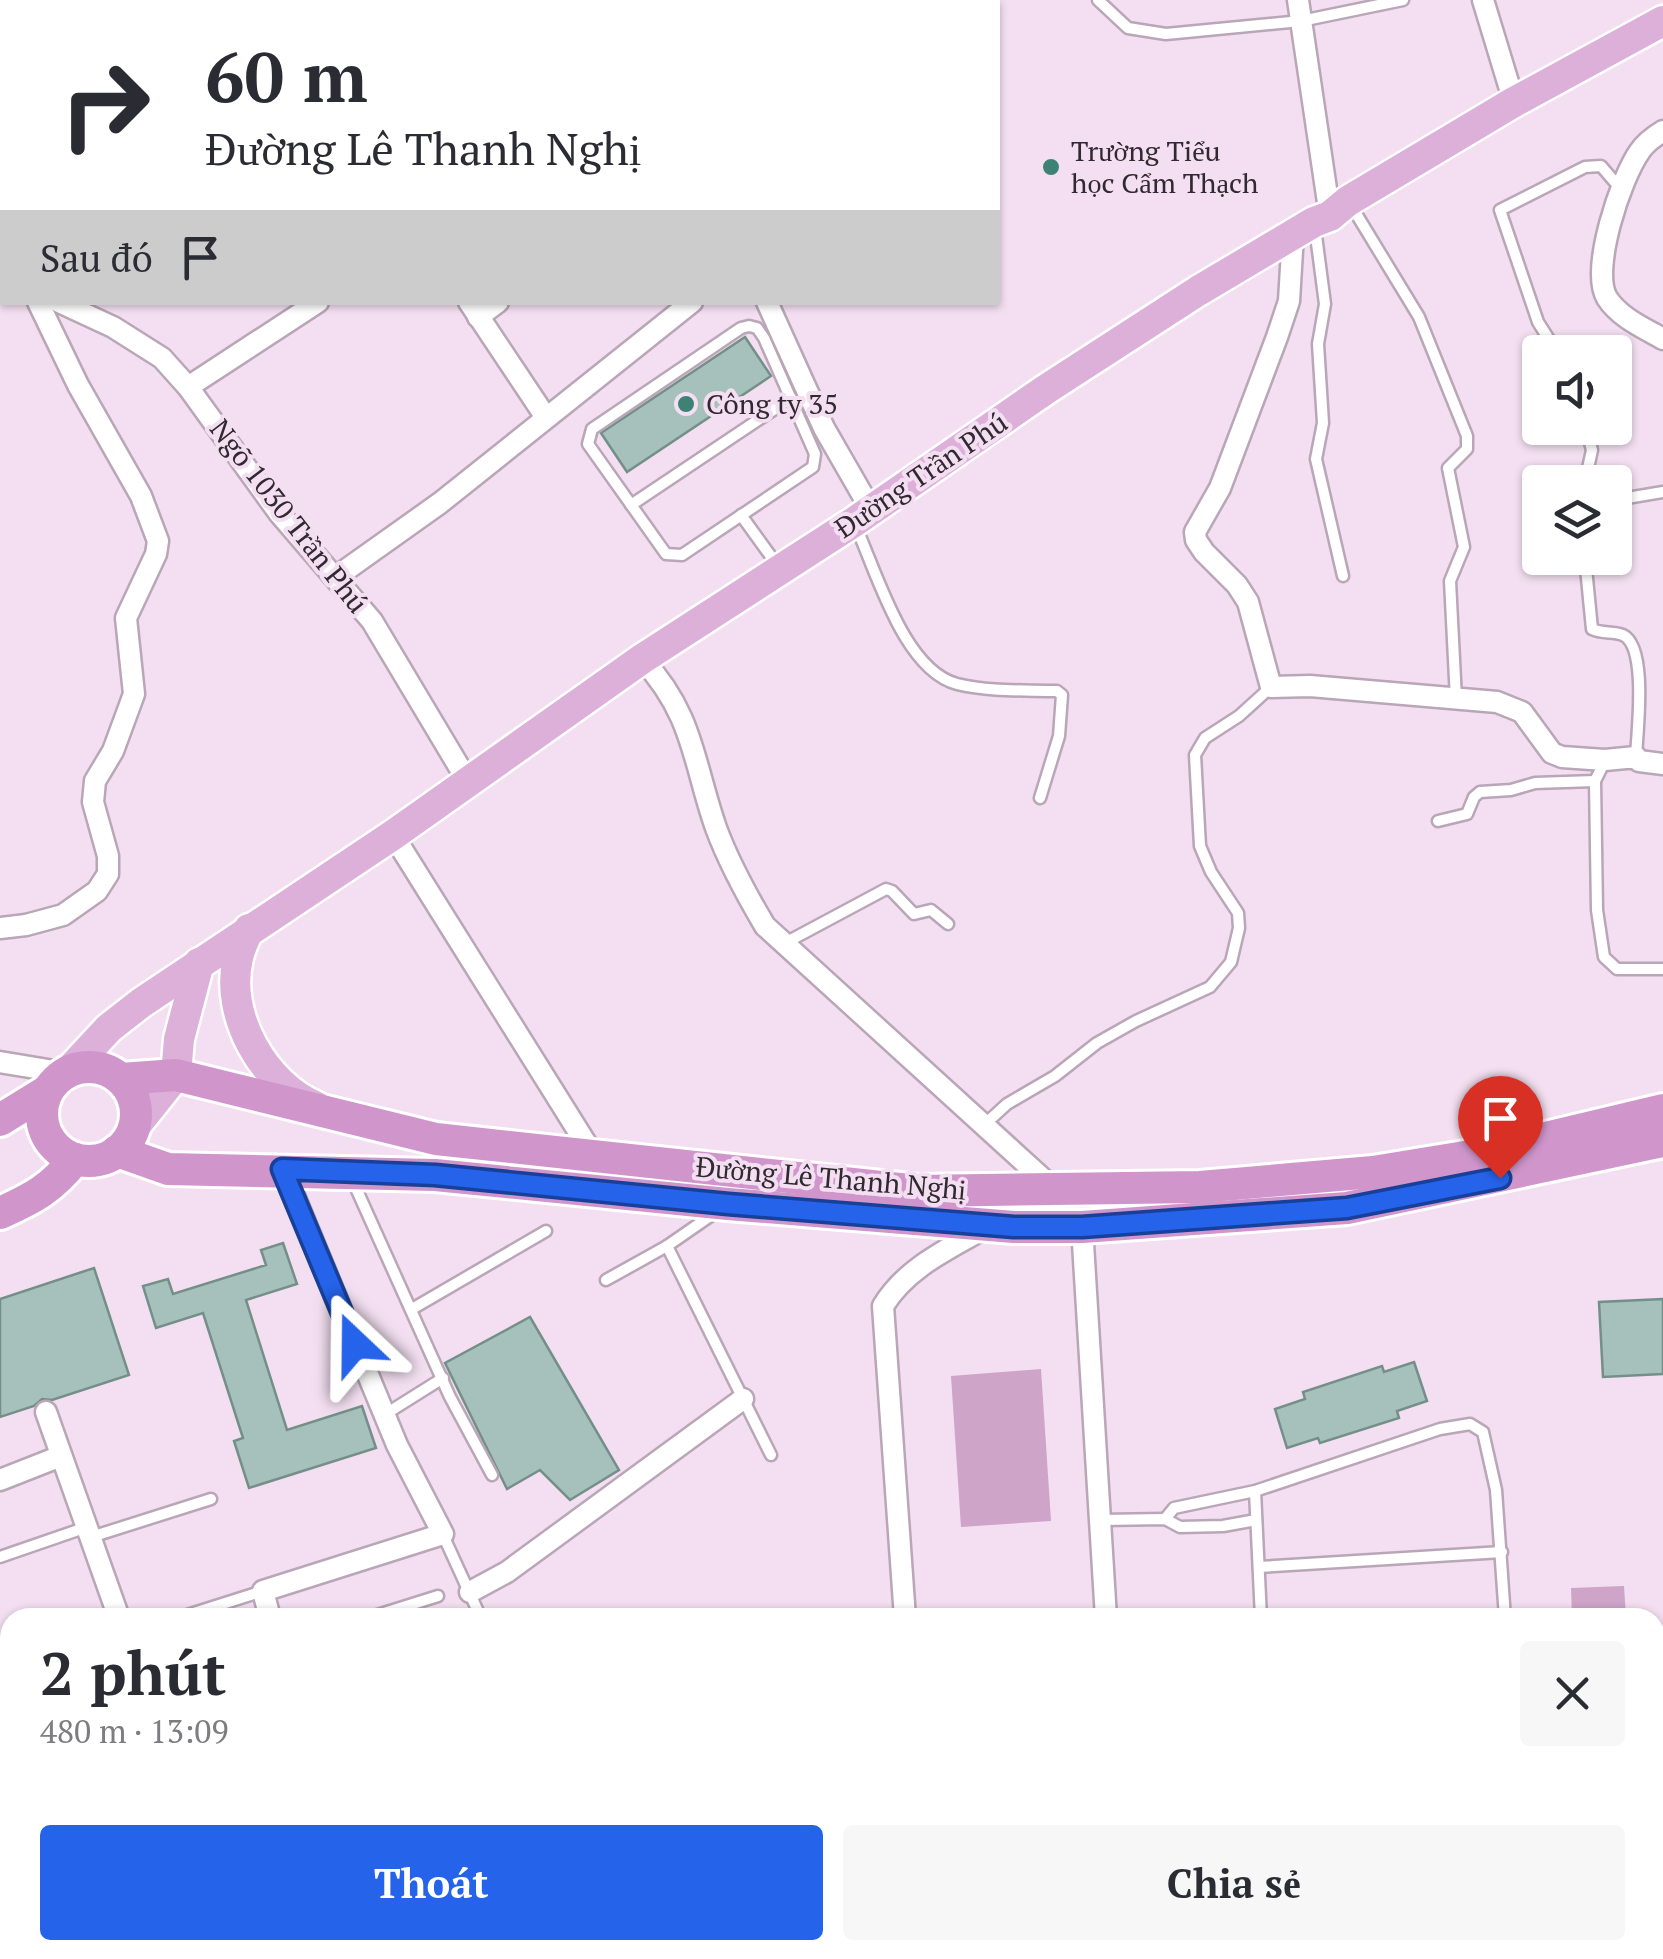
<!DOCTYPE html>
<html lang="vi">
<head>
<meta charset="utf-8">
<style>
	body { margin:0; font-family:"PT Serif",serif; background:#f7f7f7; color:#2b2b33; height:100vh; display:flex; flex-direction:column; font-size:38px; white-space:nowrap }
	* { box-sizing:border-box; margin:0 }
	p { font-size:32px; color:#7c7c81 }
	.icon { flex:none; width:55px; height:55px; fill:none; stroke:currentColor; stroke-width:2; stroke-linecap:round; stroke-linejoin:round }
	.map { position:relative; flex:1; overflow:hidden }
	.drawer { position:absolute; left:0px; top:1608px; width:1665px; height:352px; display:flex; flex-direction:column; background:#fff; border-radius:30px 30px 0 0; box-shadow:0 2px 8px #0004 }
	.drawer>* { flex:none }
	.banner { position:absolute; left:0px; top:0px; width:1000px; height:305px; box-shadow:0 2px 8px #0004; background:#fff; color:#2b2b33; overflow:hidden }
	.tools { position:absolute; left:1522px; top:335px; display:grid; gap:20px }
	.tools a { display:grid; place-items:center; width:110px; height:110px; border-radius:10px; background:#fff; box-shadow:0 2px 8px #0004; font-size:50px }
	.pin { position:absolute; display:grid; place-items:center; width:85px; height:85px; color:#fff; margin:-102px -42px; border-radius:50% 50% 50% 0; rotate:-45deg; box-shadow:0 0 10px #0007 }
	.pin .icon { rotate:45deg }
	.me { position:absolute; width:110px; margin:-55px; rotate:337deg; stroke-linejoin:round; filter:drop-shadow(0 0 8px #0008) }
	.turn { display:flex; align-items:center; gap:35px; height:210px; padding:0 40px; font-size:45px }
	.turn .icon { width:130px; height:130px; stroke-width:2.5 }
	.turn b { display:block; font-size:70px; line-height:85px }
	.then { display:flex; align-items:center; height:95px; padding:0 40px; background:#0003; gap:20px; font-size:38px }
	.round { display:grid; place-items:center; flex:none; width:105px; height:105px; border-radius:10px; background:#f7f7f7 }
	.summary { display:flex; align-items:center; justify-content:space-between; height:170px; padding:0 40px }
	h1 { font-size:60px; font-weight:700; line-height:75px }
	.action { display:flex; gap:20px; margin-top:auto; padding:20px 40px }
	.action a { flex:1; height:115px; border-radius:10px; background:#2563eb; color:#fff; font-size:40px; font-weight:700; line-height:115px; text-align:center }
	.action a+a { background:#f7f7f7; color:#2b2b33 }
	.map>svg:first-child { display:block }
</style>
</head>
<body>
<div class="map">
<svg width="1663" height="1959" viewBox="0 0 1663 1959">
	<rect width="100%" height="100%" fill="#f3dff1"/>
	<g fill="#cea4c9">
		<polygon points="1041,1369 1051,1521 961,1527 951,1376"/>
		<polygon points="1624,1586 1626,1617 1572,1617 1571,1588"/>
	</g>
	<g fill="#a6c1bb" stroke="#748f88" stroke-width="2.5">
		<polygon points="745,337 771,376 627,472 601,433"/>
		<polygon points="283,1243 297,1284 246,1300 287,1430 362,1406 376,1448 249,1488 234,1441 243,1438 203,1313 156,1328 143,1286 168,1279 173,1294 266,1265 261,1250"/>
		<polygon points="94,1268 129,1375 52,1400 42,1399 34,1406 0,1417 0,1299"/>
		<polygon points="1663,1299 1663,1374 1603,1377 1599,1302"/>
		<polygon points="530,1317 619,1470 570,1500 540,1470 507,1489 445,1363"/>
		<polygon points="1414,1362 1427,1401 1397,1411 1399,1418 1320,1443 1318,1438 1287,1448 1275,1409 1305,1399 1303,1392 1382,1366 1384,1372"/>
	</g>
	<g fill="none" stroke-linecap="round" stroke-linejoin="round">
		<defs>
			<g id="service">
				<polyline points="1098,0 1128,28 1166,34 1301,21 1403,0"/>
				<polyline points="1349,202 1419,317 1467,436 1467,449 1448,468 1464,547 1450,581 1456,699"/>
				<polyline points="1315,228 1325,304 1318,344 1323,423 1316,459 1343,576"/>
				<polygon points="749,326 757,328 764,338 815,454 813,467 682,555 666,554 588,444 592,429 741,328"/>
				<polyline points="1566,352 1550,341 1538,322 1500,210 1585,167 1601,166 1620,188"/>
				<polyline points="1585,482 1592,450 1586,428"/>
				<polyline points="1615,500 1663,492"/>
				<polyline points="631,505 791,398"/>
				<polyline points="741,515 780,569"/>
				<path d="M856,527C877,573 904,670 957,684C990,692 1023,690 1057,691L1062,695L1059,736L1040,798"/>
				<path d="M1585,558L1592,629C1602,634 1613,631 1623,635C1648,647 1637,732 1636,757"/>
				<polyline points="1605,761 1595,781 1597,910 1604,957 1617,969 1663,969"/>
				<polyline points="1438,821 1467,814 1474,797 1480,792 1511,790 1535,783 1595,781"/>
				<polyline points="785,943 886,889 892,891 914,914 931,910 948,924"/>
				<polyline points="984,1125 1007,1104 1055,1076 1097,1043 1136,1021 1210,987 1231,962 1239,928 1238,913 1211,872 1200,846 1195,755 1205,738 1239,716 1271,687"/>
				<polyline points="351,1177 450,1397 492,1475"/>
				<polyline points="667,1246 771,1455"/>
				<polyline points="606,1280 667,1246 719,1210"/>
				<polyline points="412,1309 546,1231"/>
				<polyline points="384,1415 443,1378"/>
				<polyline points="1255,1491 1261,1618"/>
				<polyline points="1165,1519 1174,1508 1255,1491 1440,1429 1470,1424 1483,1432 1496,1490 1505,1618"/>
				<polyline points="1101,1520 1165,1519 1180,1527 1223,1526 1256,1520"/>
				<polyline points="443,1535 481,1618"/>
				<polyline points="91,1537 211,1499"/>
				<polyline points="0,1557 87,1527"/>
				<polyline points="1259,1567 1502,1552"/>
				<polyline points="178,1618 263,1591"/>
				<polyline points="368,1618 438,1596"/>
			</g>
			<g id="minor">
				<polyline points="313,0 315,2"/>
				<polyline points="566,0 567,2"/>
				<polyline points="1298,0 1330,216"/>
				<polyline points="1483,0 1514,102"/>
				<polyline points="859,2 861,0"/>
				<path d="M1663,131C1655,136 1645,143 1640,151C1621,177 1590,270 1607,298C1620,318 1644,328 1663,339"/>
				<polyline points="0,215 2,222"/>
				<polyline points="1293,234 1289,301 1277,337 1220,488 1195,532 1196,540 1204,552 1237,585 1248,602 1271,687 1310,686 1497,702 1522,712 1552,753 1562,757 1605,760 1636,757 1639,761 1663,764"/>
				<polyline points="0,283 2,283"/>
				<polyline points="59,302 113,327 162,358 188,387 279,513 372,621 467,780"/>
				<polyline points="469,302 545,416"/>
				<polyline points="767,302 824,428 870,508"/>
				<polyline points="478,317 498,302"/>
				<polyline points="188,387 318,302"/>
				<polyline points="336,577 440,503 692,302"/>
				<path d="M642,659C694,715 693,762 716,828C729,863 746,894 765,926L1054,1189"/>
				<polyline points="393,835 592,1153"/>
				<polyline points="0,928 26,925 63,915 97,891 108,874 108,856 93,802 95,781 113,751 134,694 126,618 156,554 158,541 141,496 78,385 38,302"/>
				<polyline points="0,1062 66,1073"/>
				<polyline points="1082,1227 1106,1618"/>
				<polyline points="46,1412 119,1618"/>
				<polyline points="0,1480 61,1456"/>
				<polyline points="470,1592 507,1572 743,1399"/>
				<polyline points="270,1618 263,1591 443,1534 397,1445 283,1169"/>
				<path d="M905,1618L883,1306C906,1268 948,1249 985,1228"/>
				<polyline points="0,1707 10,1740"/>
				<polyline points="1655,1831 1663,1830"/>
			</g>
			<g id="primary">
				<path d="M249,929C245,938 240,948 238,958C224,1015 264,1085 317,1107"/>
				<polyline points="69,1071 109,1028 141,1003 393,835 642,659 854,522 1045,390 1198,291 1314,222 1330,216 1348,201 1514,102 1663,21"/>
				<polyline points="133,1129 176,1075 179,1039 199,963"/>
			</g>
			<g id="trunk">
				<circle cx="89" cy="1114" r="47"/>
				<polyline points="121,1079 176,1075 436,1139 918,1191 1200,1187 1373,1172 1471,1156 1663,1110"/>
				<polyline points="0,1120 47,1091"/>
				<polyline points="117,1151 168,1169 435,1175 728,1204 1014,1227 1082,1227 1347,1208 1663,1141"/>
				<path d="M0,1213C34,1198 52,1188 75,1159"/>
			</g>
		</defs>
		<use href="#service" stroke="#b9a6b7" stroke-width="15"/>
		<use href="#minor" stroke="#b9a6b7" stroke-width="25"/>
		<use href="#primary" stroke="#fff" stroke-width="35"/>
		<use href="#trunk" stroke="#fff" stroke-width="38"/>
		<use href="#service" stroke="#fff" stroke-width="10"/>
		<use href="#minor" stroke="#fff" stroke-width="20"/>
		<use href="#primary" stroke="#dcb0d9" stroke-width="30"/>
		<use href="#trunk" stroke="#d096cc" stroke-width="32"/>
	</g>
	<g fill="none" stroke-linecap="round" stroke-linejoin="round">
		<defs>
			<polyline id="route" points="355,1344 282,1169 435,1175 728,1204 1014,1227 1082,1227 1347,1208 1500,1178"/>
		</defs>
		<use href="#route" stroke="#184099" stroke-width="25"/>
		<use href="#route" stroke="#2563eb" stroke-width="18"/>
	</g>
	<g fill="#3e8275" stroke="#f3dff1" stroke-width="4">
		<circle cx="1051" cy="167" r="10"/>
		<circle cx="686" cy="404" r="10"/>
	</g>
	<g text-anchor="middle" stroke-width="8" stroke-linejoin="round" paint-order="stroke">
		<g font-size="28" fill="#312930" stroke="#f3dff1" text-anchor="start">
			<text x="1071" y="161">Trường Tiểu<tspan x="1071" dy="32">học Cẩm Thạch</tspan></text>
			<text x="706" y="414">Công ty 35</text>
		</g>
		<g font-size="28" fill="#312930" stroke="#f3dff1">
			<text transform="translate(921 475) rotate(-34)" y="10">Đường Trần Phú</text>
			<text transform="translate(289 516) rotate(52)" y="10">Ngõ 1030 Trần Phú</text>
			<text transform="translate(831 1178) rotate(5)" y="10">Đường Lê Thanh Nghị</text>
		</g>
	</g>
</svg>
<div class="tools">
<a><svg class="icon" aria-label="sound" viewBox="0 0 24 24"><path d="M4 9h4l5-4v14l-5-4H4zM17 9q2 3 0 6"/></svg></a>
<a><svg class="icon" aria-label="layers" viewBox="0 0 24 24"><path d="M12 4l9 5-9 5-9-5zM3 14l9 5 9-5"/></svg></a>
</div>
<div class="pin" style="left:1500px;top:1178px;background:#d93025"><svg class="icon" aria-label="arrive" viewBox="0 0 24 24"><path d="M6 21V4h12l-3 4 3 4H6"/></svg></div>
<svg class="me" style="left:355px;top:1344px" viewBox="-20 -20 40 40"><path d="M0-17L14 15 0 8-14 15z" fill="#2563eb" stroke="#fff" stroke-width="4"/></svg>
<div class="banner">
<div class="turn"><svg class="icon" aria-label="right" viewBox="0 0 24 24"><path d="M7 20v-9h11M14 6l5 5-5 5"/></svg><div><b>60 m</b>Đường Lê Thanh Nghị</div></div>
<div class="then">Sau đó<svg class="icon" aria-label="arrive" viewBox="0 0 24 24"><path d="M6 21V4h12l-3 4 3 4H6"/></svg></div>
</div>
<section class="drawer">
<div class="summary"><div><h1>2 phút</h1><p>480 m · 13:09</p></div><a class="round"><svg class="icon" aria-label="close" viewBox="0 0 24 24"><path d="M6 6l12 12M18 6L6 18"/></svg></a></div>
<div class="action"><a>Thoát</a><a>Chia sẻ</a></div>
</section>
</div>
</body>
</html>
